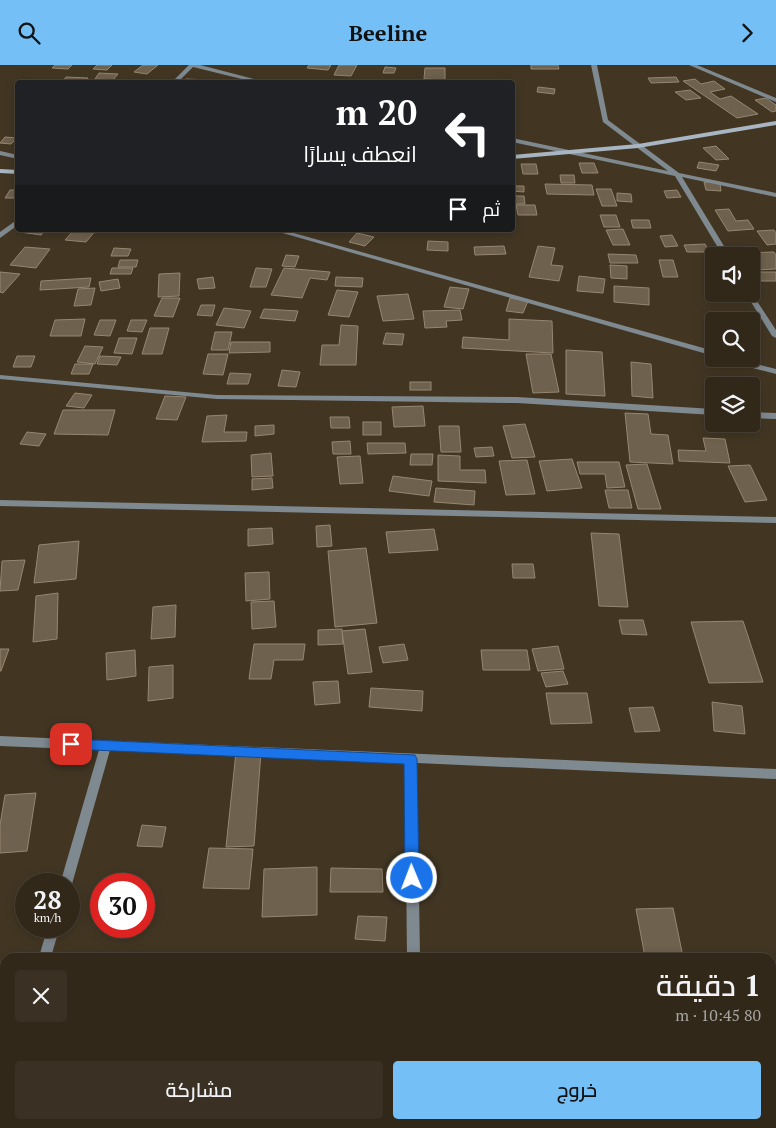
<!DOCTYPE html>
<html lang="ar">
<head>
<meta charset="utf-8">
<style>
	body { margin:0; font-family:"PT Serif",Cairo,serif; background:#3a3023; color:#f1f3f6; direction:rtl; height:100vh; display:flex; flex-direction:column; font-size:19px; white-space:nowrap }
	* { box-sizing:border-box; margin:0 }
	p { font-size:16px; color:#a8a6a2 }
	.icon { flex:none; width:28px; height:28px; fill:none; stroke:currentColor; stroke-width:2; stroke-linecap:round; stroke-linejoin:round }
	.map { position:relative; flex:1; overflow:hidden; direction:ltr }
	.sheet { position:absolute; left:0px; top:888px; width:776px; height:176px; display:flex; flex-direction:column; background:#32281a; border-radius:15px 15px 0 0; box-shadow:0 2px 12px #0003,0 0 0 1px #4d4439; direction:rtl }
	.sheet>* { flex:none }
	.banner { position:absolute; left:15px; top:15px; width:500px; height:152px; border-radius:5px; box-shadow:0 2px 12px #0003,0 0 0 1px #4d4439; direction:rtl; background:#202124; color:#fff; overflow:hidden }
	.tools { position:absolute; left:705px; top:182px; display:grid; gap:10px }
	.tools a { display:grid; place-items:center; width:55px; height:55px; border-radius:5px; background:#32281a; box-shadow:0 2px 12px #0003,0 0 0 1px #4d4439; font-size:25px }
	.speed { position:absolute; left:15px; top:808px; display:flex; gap:10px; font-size:25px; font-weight:700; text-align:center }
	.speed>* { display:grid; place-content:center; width:65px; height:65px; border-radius:50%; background:#32281a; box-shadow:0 2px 12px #0003,0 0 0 1px #4d4439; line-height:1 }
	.speed small { font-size:12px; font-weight:400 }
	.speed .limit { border:8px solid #d22; background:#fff; color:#111 }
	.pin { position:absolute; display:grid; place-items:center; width:42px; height:42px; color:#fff; margin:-21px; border-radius:10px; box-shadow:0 2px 8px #0006 }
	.me { position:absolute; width:55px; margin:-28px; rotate:359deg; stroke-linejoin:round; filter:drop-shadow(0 0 4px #0008) }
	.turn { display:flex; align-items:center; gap:18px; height:105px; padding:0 15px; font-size:22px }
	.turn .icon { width:65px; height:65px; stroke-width:2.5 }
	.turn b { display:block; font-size:35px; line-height:42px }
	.then { display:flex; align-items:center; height:48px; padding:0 15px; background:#0003; gap:10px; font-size:19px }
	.round { display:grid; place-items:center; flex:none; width:52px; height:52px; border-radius:5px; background:#3a3023 }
	.headline { display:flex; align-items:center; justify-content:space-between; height:85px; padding:0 15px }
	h1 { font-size:30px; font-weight:600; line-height:38px }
	.cta { display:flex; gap:10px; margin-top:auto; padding:10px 15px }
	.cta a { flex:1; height:58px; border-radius:5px; background:#74c0f6; color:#111; font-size:20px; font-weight:600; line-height:58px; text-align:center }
	.cta a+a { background:#3a3023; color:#f1f3f6 }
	header { display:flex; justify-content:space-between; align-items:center; height:65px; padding:0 15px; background:#74c0f6; color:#111; font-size:22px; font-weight:600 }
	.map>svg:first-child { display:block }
</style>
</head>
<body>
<header><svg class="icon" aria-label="forward" viewBox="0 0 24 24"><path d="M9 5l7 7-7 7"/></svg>Beeline<svg class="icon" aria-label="search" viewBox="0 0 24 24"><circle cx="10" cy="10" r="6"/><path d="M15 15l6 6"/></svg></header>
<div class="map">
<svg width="776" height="1063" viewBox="0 0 776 1063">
	<rect width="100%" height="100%" fill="#423623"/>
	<g fill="#6e614d" stroke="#958772">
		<polygon points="55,0 72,0 68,4 52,3"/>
		<polygon points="97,0 112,0 107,5 93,4"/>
		<polygon points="143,0 158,0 147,9 134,7"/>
		<polygon points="309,0 331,0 328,5 307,3"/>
		<polygon points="339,0 357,0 351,11 334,10"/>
		<polygon points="531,0 558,0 559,4 531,4"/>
		<polygon points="385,2 396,3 394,8 383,8"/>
		<polygon points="425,3 445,3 445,15 424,14"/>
		<polygon points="99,8 118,9 113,15 95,14"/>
		<polygon points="66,12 88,13 85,18 61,18"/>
		<polygon points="676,12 679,17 651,18 648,13"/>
		<polygon points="186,14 210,15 209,18 184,18"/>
		<polygon points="695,14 701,19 714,16 725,24 710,27 720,34 731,31 758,49 737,53 683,16"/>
		<polygon points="538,22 555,24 554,29 537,27"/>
		<polygon points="690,25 701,33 686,35 675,27"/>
		<polygon points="766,33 776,40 776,46 772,47 755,35"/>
		<polygon points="5,72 17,73 11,79 0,78"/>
		<polygon points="716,81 729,94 716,95 703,83"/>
		<polygon points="699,97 719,100 716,106 697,103"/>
		<polygon points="579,98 594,98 598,108 582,108"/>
		<polygon points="521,99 536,99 538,109 523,109"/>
		<polygon points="560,110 574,110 575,118 561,118"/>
		<polygon points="704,117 720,118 721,126 706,125"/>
		<polygon points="545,119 592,120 594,130 547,129"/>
		<polygon points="512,121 524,121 524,127 512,126"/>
		<polygon points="596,124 611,124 617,141 602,141"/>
		<polygon points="10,125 18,125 17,133 5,133"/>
		<polygon points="677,125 681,132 667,133 664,126"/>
		<polygon points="617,128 631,129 632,137 617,136"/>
		<polygon points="512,131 524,131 525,139 514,139"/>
		<polygon points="516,140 535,140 537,150 518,150"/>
		<polygon points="729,144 736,156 748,155 754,164 728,166 715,145"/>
		<polygon points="600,150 616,150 620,162 604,162"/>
		<polygon points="631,155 649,155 651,163 633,163"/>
		<polygon points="623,164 630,180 613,180 606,165"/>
		<polygon points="22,165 45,165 41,170 20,167"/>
		<polygon points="74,165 96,165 86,177 65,175"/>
		<polygon points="774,165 776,168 776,179 767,180 757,166"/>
		<polygon points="357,168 374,172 365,181 349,177"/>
		<polygon points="672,170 678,181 665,182 660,171"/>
		<polygon points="428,176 448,177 448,186 427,185"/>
		<polygon points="705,179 709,187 687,187 684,180"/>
		<polygon points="504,181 506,189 475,190 474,182"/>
		<polygon points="538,181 555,183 551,200 563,201 559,216 529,212"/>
		<polygon points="25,182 50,184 36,203 10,200"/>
		<polygon points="114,183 131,184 128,191 111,191"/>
		<polygon points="774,187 776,190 776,204 754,205 751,201 751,191 745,191 744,188"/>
		<polygon points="608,189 636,190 638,198 610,198"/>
		<polygon points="286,190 299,191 295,202 282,201"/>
		<polygon points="120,195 138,195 136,202 118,202"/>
		<polygon points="659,195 673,195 678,212 663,212"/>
		<polygon points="610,200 627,201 627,214 611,213"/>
		<polygon points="112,203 133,203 131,209 110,209"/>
		<polygon points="256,203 272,204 266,222 250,222"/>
		<polygon points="284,203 330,207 327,215 310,213 302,233 271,230"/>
		<polygon points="0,207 20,209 3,228 0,227"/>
		<polygon points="757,207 776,207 776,216 761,216"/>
		<polygon points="180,208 179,231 158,232 159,209"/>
		<polygon points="579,211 605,214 603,228 577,226"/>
		<polygon points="213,212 215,223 199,224 197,214"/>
		<polygon points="336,212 363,213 362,222 335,221"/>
		<polygon points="91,213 89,222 40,225 41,216"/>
		<polygon points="118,214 120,223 101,226 99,217"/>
		<polygon points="614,221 649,223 649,240 614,237"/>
		<polygon points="450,222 469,224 463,244 444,242"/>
		<polygon points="95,223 91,240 74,241 78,224"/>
		<polygon points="337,225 358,227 349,252 328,250"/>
		<polygon points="408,229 414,254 383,256 377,231"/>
		<polygon points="162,233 180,233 173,252 154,251"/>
		<polygon points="510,233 528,236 523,248 506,246"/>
		<polygon points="201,240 215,240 212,251 197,250"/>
		<polygon points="224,243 251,246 244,263 216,260"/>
		<polygon points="264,244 298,246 295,256 260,253"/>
		<polygon points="460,245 462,255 446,256 447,262 425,263 423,246"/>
		<polygon points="726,247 751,250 751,256 726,256"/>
		<polygon points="85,254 81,271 50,271 55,255"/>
		<polygon points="509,254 552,256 553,288 462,283 463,272 509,275"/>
		<polygon points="100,255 116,255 110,271 94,270"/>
		<polygon points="131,255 147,255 142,267 127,266"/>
		<polygon points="341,260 358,261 356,300 320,300 322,280 339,280"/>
		<polygon points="150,263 169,263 162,289 142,289"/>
		<polygon points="215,267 232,267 228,285 211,285"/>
		<polygon points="386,268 404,269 402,280 383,279"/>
		<polygon points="119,273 137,273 132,289 114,288"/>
		<polygon points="231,277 270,277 270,287 229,288"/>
		<polygon points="85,281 103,282 95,299 77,297"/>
		<polygon points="566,285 602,287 605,331 566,329"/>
		<polygon points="208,289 228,289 223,310 203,309"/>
		<polygon points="526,289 551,289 559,327 533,328"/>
		<polygon points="17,291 35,291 31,302 13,302"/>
		<polygon points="100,291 121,292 117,300 97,299"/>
		<polygon points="631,297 651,299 653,333 632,331"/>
		<polygon points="75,299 93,299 89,309 71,309"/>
		<polygon points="282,305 300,307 296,322 278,321"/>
		<polygon points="230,308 251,309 248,319 227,319"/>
		<rect x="410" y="317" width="21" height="8"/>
		<polygon points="75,328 92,330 84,343 66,341"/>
		<polygon points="165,331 186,332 177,355 156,354"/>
		<polygon points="423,341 425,361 394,362 392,342"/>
		<polygon points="63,345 115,345 108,370 54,369"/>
		<polygon points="625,348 648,349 651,369 668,370 673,399 630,397"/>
		<polygon points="227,350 224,367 247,367 246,376 202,377 207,351"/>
		<polygon points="330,352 349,352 350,363 331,363"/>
		<rect x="363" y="357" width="18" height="13"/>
		<polygon points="525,359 535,392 512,393 503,361"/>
		<polygon points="722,359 748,359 749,363 723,363"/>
		<polygon points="274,360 274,369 255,371 255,361"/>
		<polygon points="439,361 459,361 461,387 441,387"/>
		<polygon points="27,367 46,369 39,381 20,379"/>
		<polygon points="703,373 725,374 730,398 679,396 678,385 706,386"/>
		<polygon points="350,376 351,389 333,389 332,377"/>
		<polygon points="367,378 405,378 406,388 368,389"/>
		<polygon points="492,382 494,391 476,392 474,383"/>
		<polygon points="271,388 273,411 252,412 251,390"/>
		<polygon points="411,389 433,389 432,400 410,400"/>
		<polygon points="438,390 460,391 460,405 485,405 486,418 438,416"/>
		<polygon points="360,391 363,418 340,419 337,392"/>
		<polygon points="572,394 582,423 547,426 539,396"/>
		<polygon points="527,395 535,429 506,430 499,396"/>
		<polygon points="577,397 619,397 625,422 607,423 605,409 580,409"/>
		<polygon points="647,399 661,444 638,444 626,400"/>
		<polygon points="750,400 767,435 745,437 728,401"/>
		<polygon points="393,411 432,416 429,431 389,426"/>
		<polygon points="272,413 273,423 252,425 252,414"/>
		<polygon points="436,423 475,426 474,440 434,437"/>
		<polygon points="605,425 628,425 632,443 609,443"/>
		<polygon points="330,460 332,481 317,482 316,461"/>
		<polygon points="272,463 273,479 248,481 248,464"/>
		<polygon points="434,464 438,485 389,488 386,467"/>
		<polygon points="591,468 619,469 628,542 599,541"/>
		<polygon points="79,476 76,514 34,518 39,480"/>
		<polygon points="366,483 377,558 335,562 328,486"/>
		<polygon points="25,495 18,525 0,526 2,496"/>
		<polygon points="512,499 533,499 535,513 513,513"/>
		<polygon points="269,507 270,534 246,536 245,508"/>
		<polygon points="58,528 57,574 33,577 36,531"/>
		<polygon points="274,536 276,562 252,564 251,537"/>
		<polygon points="176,540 175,572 151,574 153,542"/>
		<polygon points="619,555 643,555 647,570 622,569"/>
		<polygon points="743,556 763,617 709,618 691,557"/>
		<polygon points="342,564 343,579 318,580 318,565"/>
		<polygon points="365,564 372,607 348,609 342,566"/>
		<polygon points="254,579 305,579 303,595 274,595 271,614 249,614"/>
		<polygon points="404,579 408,595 383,598 379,582"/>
		<polygon points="558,581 564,604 538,606 532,584"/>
		<polygon points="0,584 9,584 1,606 0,606"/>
		<polygon points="135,585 136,611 107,615 106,588"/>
		<polygon points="481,585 527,585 530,605 483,605"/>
		<polygon points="173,600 173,633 148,636 149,602"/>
		<polygon points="563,606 568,619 546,622 541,608"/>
		<polygon points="338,616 340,638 315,640 313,617"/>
		<polygon points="371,623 423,626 422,646 369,642"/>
		<polygon points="546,628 587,628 592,658 551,659"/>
		<polygon points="712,637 742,641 745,669 714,666"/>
		<polygon points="653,642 660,666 635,667 629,643"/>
		<polygon points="236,687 261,687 254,781 226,782"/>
		<polygon points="36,728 27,786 0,788 0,760 5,730"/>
		<polygon points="142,760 166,762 162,782 137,781"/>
		<polygon points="209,783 253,784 249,824 203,823"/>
		<polygon points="317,802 317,850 262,852 264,804"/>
		<polygon points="331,803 382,804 383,827 330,827"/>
		<polygon points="673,843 683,892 645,892 636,844"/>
		<polygon points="358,851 387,852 385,876 355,874"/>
		<rect x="327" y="1059" width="63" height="4"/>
		<polygon points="675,1059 717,1059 718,1063 675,1063"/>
	</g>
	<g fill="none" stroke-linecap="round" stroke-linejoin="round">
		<g fill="#7f8990" fill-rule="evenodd">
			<polygon points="189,0 200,0 269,18 258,18 193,2 177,18 171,18"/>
			<polygon points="591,0 597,0 608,55 679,108 776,128 776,132 682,112 730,191 723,191 675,111 512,77 512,73 668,106 603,57"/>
			<polygon points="689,0 697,0 776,33 776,37"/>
			<polygon points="0,86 18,90 18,94 0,90"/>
			<polygon points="18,154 18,160 0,173 0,167"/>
			<polygon points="272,165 283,165 714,286 714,291"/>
			<polygon points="751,227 776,265 776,273 772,271 746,229 751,229"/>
			<polygon points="725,294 737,294 776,304 776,309 726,296"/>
			<polygon points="0,310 217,330 517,332 714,344 714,350 517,338 217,334 0,314"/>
			<polygon points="751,347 776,348 776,354 751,353"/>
			<polygon points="0,435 776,452 776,458 0,441"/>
			<polygon points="0,671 776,704 776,714 417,698 420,892 407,892 405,698 110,685 72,819 69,824 69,819 60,819 99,685 0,681"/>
			<polygon points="48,861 60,861 51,892 39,892"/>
			<polygon points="5,1025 5,1054 0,1056 0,1027"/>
			<polygon points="408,1059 422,1059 423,1063 409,1063"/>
		</g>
		<g fill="#a7b6c2" fill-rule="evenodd">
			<polygon points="776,56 776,60 638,83 512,94 512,90 638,79"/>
			<polygon points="0,104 18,105 18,109 0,108"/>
		</g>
	</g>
	<polygon fill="#1a73e8" stroke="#114b97" points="71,674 415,690 417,694 419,813 417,817 412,819 407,817 405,813 404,699 71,684 66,683 64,679 66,676"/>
</svg>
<div class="tools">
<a><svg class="icon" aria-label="sound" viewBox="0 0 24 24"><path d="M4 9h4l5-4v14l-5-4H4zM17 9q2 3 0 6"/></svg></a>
<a><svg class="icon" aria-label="search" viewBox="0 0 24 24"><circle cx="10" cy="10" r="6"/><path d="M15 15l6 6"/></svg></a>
<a><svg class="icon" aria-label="layers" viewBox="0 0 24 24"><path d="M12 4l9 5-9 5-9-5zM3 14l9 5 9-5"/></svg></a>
</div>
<div class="speed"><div>28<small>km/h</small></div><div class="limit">30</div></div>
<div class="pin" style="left:71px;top:679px;background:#d93025"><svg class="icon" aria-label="arrive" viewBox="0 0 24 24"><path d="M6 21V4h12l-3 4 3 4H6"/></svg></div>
<svg class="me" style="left:412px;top:813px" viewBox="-20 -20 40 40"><circle r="17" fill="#1a73e8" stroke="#fff" stroke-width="3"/><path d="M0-11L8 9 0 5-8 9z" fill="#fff"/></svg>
<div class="banner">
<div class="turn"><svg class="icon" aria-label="left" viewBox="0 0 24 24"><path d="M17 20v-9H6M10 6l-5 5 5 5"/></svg><div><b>20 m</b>انعطف يسارًا</div></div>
<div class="then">ثم<svg class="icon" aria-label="arrive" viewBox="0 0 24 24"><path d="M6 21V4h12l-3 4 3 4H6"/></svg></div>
</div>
<section class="sheet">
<div class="headline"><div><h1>1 دقيقة</h1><p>80 m · 10:45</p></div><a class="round"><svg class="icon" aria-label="close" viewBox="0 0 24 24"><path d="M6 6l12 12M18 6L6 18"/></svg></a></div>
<div class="cta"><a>خروج</a><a>مشاركة</a></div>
</section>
</div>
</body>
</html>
